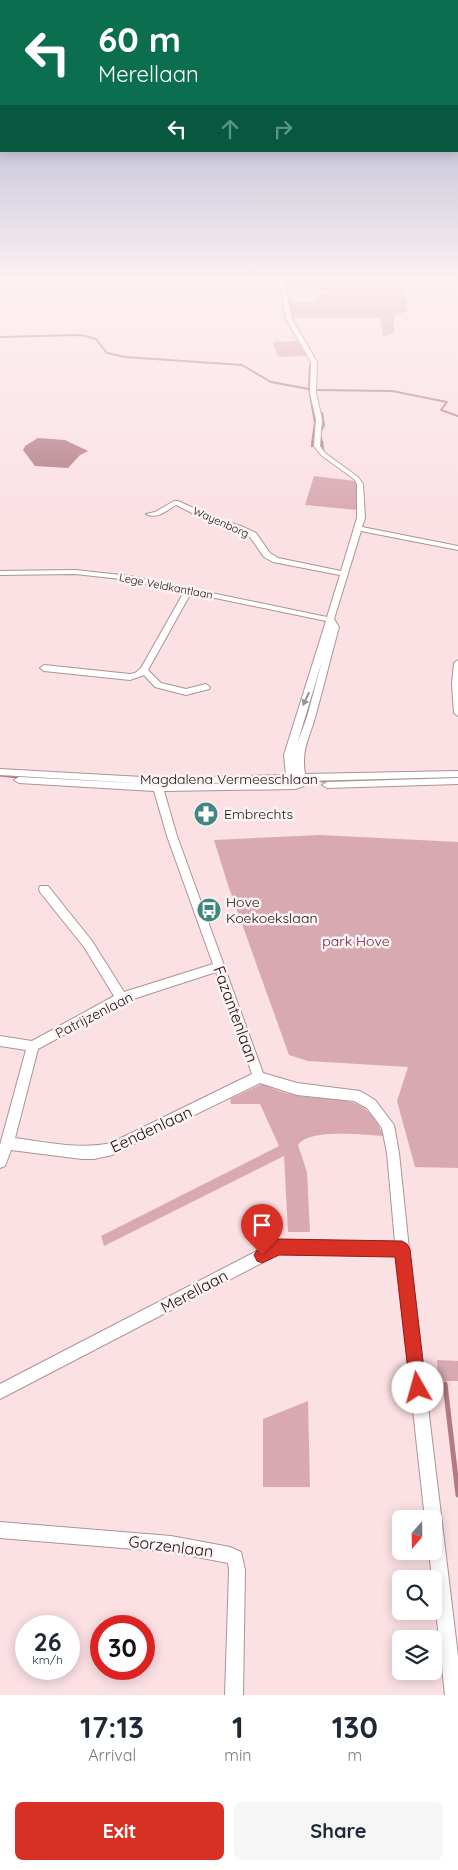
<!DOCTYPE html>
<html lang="en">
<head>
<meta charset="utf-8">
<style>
	body { margin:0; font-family:Quicksand,sans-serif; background:#f6f6f7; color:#1f2937; height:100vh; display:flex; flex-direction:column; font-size:19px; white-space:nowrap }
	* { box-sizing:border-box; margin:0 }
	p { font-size:16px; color:#747a83 }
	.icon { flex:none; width:28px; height:28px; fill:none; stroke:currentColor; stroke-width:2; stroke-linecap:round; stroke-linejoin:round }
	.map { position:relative; height:1695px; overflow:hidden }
	.details { display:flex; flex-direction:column; background:#fff; flex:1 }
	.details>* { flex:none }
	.banner { position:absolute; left:0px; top:0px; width:459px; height:152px; box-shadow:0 2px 12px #0003; background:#0b6e4f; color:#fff; overflow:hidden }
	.needle { width:32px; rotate:200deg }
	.controls { position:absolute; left:392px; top:1510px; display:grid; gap:10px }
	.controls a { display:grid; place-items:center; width:50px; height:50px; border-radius:8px; background:#fff; box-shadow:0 2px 12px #0003; font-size:25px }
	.speed { position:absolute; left:15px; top:1615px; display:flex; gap:10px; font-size:25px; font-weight:700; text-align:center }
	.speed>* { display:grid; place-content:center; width:65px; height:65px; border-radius:50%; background:#fff; box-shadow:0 2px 12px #0003; line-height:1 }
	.speed small { font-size:12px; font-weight:400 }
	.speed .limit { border:8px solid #d22; background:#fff; color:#111 }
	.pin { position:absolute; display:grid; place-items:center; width:42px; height:42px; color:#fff; margin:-51px -21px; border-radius:50% 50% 50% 0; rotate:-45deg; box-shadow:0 0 5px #0007 }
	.pin .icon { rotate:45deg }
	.me { position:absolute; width:55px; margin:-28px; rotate:353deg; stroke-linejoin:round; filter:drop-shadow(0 0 4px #0008) }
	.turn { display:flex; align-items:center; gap:18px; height:105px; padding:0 15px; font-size:22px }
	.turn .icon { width:65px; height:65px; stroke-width:2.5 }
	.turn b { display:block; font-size:35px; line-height:42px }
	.lanes { display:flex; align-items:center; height:48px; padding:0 15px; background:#0003; justify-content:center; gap:25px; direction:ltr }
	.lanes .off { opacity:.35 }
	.eta { display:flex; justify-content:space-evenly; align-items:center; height:85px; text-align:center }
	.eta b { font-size:30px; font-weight:700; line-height:35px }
	.button { display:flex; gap:10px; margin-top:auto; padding:10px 15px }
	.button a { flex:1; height:58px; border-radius:8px; background:#d93025; color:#fff; font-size:20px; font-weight:700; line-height:58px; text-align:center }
	.button a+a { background:#f6f6f7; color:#1f2937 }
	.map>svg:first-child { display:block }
</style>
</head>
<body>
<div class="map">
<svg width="458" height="1695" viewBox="0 0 458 1695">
	<rect width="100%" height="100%" fill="#fbe0e4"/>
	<g fill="#d9a9b2">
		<polygon points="284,280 402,280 408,311 394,316 394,333 383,337 380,318 291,318 288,303 315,302 316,293 326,294 326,290 287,288"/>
		<polygon points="297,341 308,356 278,357 273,342"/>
		<polygon points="314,476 355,481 358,492 358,510 305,505"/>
		<polygon points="320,835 458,842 458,1168 415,1167 397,1101 408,1067 308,1061 289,1055 228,885 214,840"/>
		<path d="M262,1084C274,1089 286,1094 299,1096C338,1102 365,1091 384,1136C364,1135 309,1128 298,1145L307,1172L310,1232H288L284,1156L104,1246L101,1236L279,1146L260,1104H231L230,1099Z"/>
		<polygon points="437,1360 458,1361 458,1381 438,1381"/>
		<polygon points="308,1401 310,1487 263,1487 263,1419"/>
	</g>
	<polygon fill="#b27a85" points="38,438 65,440 88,451 80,455 68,468 35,466 23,450 25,446"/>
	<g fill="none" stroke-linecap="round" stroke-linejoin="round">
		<g stroke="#b27a85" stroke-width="2">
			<polyline points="279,280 279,282"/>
			<polyline points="0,337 81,335 96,339 107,353 125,357 242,365 271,382 309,389"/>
			<polyline points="310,365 309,389 315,423 312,443"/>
			<polyline points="315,390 392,391 447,402 441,410 458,416"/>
			<polyline points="321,431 324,425 322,413"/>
			<polyline points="321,437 322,443"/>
		</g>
		<g stroke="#b27a85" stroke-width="2.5">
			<polyline points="322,442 323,451"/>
			<polyline points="312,446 313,442"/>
		</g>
		<g stroke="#b27a85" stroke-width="3">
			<polyline points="0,775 27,778"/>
			<polyline points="66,779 104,782"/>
			<polyline points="322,781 394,779"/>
		</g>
		<polyline stroke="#b27a85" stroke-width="5" points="445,1384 458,1495"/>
		<defs>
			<g id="street">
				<path d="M279,280H284L292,319L317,362L316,393L322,419L320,446L325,453L358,477L363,484L365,518L362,527L458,546V550L361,531L334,619L339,627C331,656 324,685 316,714C310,738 301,747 305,774L458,771V777L305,781L304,786L295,789L164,791L177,836L263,1073L297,1083L360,1091L375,1100L394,1125L399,1153L409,1249L458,1656V1695H445L434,1592V1579H432L429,1551H434V1519H425L396,1256L279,1254L0,1399V1384L278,1240L395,1242L387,1153L382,1128L367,1108L354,1101L297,1095L260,1083L112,1155L94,1159H82L11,1150L5,1166L0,1168V1145L26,1050L0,1046V1036L32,1041L114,996L84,947L40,892L39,889L40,886H48L92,941L124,992L213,964L167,836L154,791L19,783L14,780L19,777L154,784L0,775V769L160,778L286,775L284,755L326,621L191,593L148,670L161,683L186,689L206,684L210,687L209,689L186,695L155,687L144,675L130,680L44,671L40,668L44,665L130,674L135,673L141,668L184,592L130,580L75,574L0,575V571L75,570L130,576L327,617L340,575L273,562L264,557L250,537L235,530L214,524L176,505C167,510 157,520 146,514L155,512L174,501H178L220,520L241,526L256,533L270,553L278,558L341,571L357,518V484L354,479L321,455L314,446L316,419L310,393L311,362L286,319ZM322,661L307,717L297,744ZM287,781V783L164,784ZM216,972L252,1074L111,1143C79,1150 47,1142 15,1138L38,1049L124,1002Z"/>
				<polygon points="458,660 458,716 454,713 452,684 454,663"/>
				<polygon points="458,778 458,784 327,788 322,785 327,782"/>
				<polygon points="0,1522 171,1536 230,1547 241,1552 245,1570 243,1695 225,1695 229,1570 228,1563 171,1552 0,1538"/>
			</g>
		</defs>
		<use href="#street" stroke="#ac9397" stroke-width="2"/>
		<use href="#street" fill="#fff" fill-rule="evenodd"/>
	</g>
	<defs><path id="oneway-solid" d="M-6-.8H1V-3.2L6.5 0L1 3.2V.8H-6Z" transform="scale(1.25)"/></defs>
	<use fill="#989494" href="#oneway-solid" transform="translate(306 699) rotate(115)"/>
	<linearGradient id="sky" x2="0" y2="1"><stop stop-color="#929dc0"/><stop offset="0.54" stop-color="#fdf1f3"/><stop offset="1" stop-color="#fdf1f3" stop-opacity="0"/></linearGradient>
	<rect width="458" height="517" fill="url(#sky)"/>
	<polygon fill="#d93025" stroke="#8d1f18" points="278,1239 402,1241 407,1244 410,1249 426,1388 424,1394 418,1397 412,1394 410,1388 395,1257 279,1255 262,1263 257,1261 254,1255 257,1250"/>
	<defs>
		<symbol id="pharmacy-disc" viewBox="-11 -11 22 22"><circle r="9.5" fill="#408781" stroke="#fdf2f4"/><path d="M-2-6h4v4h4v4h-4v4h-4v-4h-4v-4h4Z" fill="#fff"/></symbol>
		<symbol id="bus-disc" viewBox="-11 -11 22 22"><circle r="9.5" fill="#408781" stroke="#fdf2f4"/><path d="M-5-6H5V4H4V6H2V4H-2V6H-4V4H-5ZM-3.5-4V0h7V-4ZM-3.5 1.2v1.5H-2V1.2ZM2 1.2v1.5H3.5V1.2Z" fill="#fff"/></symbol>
	</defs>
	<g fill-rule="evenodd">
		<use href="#pharmacy-disc" x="192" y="800" width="28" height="28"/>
		<use href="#bus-disc" x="195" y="896" width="28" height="28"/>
	</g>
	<g text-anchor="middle" stroke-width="5" stroke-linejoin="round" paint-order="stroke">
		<g font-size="11" fill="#1a1112" stroke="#fdf2f4">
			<text transform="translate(221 522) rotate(24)" y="4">Wayenborg</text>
			<text transform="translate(166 586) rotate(11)" y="4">Lege Veldkantlaan</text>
		</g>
		<g font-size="14" fill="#1a1112" stroke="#fdf2f4">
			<text x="229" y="784">Magdalena Vermeeschlaan</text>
			<text transform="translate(94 1015) rotate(-27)" y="5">Patrijzenlaan</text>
		</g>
		<g font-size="14" fill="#1a1112" stroke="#fdf2f4" text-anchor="start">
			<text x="224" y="819">Embrechts</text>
			<text x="226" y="907">Hove<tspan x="226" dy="16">Koekoekslaan</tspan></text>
		</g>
		<g font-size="14" fill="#682235" stroke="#fdf2f4">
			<text x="356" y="946">park Hove</text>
		</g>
		<g font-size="16" fill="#1a1112" stroke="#fdf2f4">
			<text transform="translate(236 1014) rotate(70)" y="6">Fazantenlaan</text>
			<text transform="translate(151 1129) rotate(-25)" y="6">Eendenlaan</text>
			<text transform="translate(194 1291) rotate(-28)" y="6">Merellaan</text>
			<text transform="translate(171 1546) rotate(7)" y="6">Gorzenlaan</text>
		</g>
	</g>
</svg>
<div class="controls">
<a><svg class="needle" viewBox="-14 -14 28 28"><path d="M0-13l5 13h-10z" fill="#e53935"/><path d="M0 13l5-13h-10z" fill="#747a83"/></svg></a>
<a><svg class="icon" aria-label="search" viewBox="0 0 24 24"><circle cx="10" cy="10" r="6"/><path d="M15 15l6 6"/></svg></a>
<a><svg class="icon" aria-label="layers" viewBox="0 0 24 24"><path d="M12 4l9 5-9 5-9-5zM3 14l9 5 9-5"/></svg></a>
</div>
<div class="speed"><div>26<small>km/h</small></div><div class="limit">30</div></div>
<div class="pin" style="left:262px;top:1255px;background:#d93025"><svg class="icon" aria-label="arrive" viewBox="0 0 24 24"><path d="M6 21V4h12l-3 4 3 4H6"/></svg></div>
<svg class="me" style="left:418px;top:1388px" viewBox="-20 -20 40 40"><circle r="19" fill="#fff"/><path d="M0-13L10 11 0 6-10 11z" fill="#d93025"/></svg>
<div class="banner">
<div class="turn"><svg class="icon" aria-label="left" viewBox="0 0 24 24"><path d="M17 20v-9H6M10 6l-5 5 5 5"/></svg><div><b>60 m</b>Merellaan</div></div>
<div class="lanes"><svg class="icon" aria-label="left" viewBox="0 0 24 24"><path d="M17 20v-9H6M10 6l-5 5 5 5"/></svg><svg class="icon off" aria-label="ahead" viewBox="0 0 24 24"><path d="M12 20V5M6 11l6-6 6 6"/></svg><svg class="icon off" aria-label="right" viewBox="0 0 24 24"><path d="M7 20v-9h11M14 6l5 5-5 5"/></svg></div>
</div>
</div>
<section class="details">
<div class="eta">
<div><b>17:13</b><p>Arrival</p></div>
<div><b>1</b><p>min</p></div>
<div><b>130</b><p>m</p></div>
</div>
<div class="button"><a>Exit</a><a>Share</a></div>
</section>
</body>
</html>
